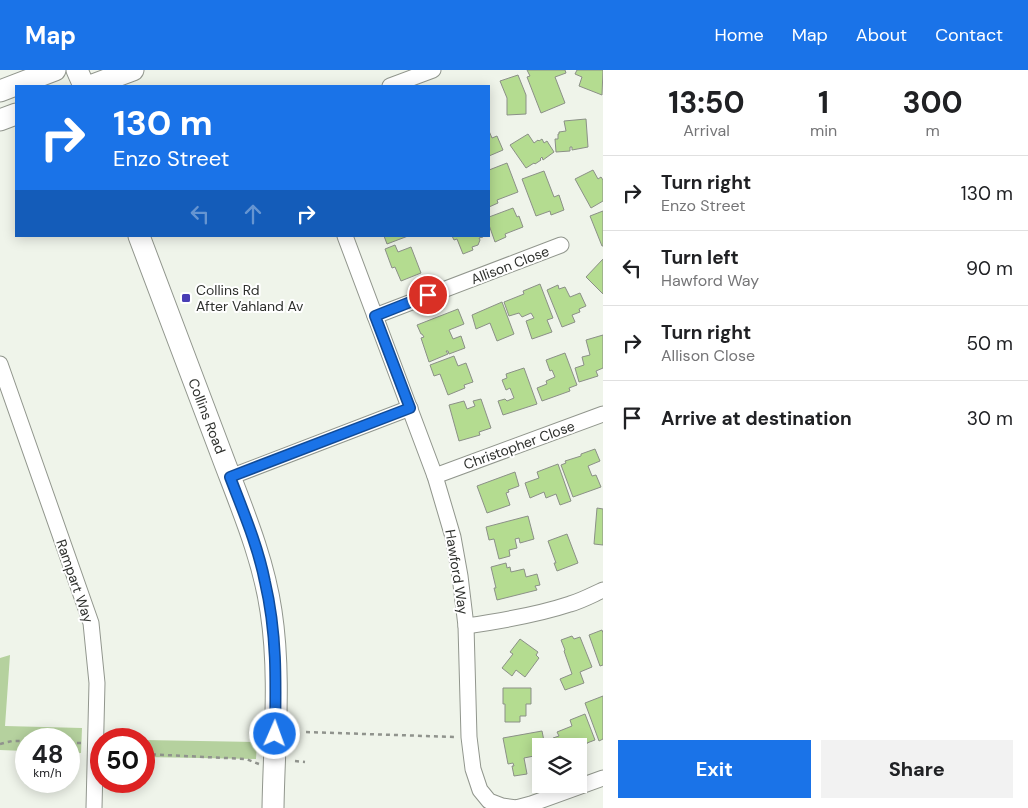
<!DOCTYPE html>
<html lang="en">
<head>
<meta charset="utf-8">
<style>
	body { margin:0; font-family:"DM Sans",sans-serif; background:#f2f2f2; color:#202124; height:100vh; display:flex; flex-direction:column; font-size:19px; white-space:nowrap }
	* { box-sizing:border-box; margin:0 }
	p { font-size:16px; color:#757577 }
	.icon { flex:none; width:28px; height:28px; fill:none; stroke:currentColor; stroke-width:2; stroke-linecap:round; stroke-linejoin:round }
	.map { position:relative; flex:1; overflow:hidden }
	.sheet { display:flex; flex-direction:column; background:#fff; width:425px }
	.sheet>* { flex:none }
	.guide { position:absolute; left:15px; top:15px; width:475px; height:152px; border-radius:0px; box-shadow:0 2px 12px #0003; background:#1a73e8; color:#fff; overflow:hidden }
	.controls { position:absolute; left:532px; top:668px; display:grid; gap:10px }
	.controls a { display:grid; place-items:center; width:55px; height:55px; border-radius:0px; background:#fff; box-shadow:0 2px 12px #0003; font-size:25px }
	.speed { position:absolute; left:15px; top:658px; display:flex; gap:10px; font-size:25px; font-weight:700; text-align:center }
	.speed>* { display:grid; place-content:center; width:65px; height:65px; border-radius:50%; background:#fff; box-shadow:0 2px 12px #0003; line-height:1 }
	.speed small { font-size:12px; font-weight:400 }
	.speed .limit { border:8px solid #d22; background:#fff; color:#111 }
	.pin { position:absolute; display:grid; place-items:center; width:42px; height:42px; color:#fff; margin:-21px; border:2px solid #fff; border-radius:50%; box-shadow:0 1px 5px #0007 }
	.me { position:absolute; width:55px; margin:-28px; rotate:2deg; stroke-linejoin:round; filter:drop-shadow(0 0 4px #0008) }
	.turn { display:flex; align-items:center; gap:18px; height:105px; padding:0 15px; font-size:22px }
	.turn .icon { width:65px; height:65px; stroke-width:2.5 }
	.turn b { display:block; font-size:35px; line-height:42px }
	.lanes { display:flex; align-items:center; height:48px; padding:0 15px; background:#0003; justify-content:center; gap:25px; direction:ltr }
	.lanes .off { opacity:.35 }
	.eta { display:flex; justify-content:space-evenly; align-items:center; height:85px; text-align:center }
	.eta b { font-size:30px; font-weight:700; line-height:35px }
	.action { display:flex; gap:10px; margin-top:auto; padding:10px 15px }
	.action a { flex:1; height:58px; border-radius:0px; background:#1a73e8; color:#fff; font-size:20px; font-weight:700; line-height:58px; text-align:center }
	.action a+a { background:#f2f2f2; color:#202124 }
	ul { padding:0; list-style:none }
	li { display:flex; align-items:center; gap:15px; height:75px; padding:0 15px; border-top:1px solid #e0e0e0 }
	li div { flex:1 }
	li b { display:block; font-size:19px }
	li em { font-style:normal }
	header { display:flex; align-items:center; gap:30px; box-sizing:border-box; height:70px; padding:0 25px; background:#1a73e8; color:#fff }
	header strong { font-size:24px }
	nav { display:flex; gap:28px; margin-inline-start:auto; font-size:18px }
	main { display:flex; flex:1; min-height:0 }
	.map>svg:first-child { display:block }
</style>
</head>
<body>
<header>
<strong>Map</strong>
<nav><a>Home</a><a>Map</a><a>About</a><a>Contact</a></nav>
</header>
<main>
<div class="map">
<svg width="603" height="738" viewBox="0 0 603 738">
	<rect width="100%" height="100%" fill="#eff4ea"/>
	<g fill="#b5d19e">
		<polygon points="10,585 5,656 82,658 81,683 69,682 69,669 26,669 26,681 0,680 0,588"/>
		<polygon points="144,670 257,672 256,689 144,687"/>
	</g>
	<g fill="#b4dc90" stroke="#8b9087">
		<polygon points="527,0 565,0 566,3 555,7 565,33 541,43 527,7 530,6"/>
		<polygon points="577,0 603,0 602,25 579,16 582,7 575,4"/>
		<polygon points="518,5 526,25 526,44 507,45 507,28 500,11"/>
		<polygon points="586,49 588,77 572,80 572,77 570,77 570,81 556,82 555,69 558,69 558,64 559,64 559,62 566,61 564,51"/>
		<polygon points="489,61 492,68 497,66 503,80 489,86"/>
		<polygon points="528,64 534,73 538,70 539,71 542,69 544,73 547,71 554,82 543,90 542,87 540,89 541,90 535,94 534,93 526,98 510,75"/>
		<polygon points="507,93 518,122 497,130 498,133 489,137 489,100"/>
		<polygon points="593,100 598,109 601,107 603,110 603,131 591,138 575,109"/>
		<polygon points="544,101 554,127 559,125 564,140 551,145 550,141 536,146 522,109"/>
		<polygon points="513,138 517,147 519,146 523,157 505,164 506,167 495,172 489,155 489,147"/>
		<polygon points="603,141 603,176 602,176 590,146"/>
		<polygon points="383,166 408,166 387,174 384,166 383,167"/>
		<polygon points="452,166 483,166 483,167 479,168 480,170 478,175 472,177 473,180 463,184 457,169 454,170"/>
		<polygon points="395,175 398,182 411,177 421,203 401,211 395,197 392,198 385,179"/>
		<polygon points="603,189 603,224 586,207"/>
		<polygon points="540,214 553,248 547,250 552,262 532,269 526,251 534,248 531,243 522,247 519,243 509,246 504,232 524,224 523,221"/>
		<polygon points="558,215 559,219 565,217 570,227 580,223 586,236 579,239 580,242 572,245 575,252 562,257 547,220"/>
		<polygon points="502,232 514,264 497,271 490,253 476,259 472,245"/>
		<polygon points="458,239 464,254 449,260 453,269 461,266 465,278 449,284 448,281 446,281 448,284 429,292 421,268 424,267 422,264 421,264 417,255"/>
		<polygon points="603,265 603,298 596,301 598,306 579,312 575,298 584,295 582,287 590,285 586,270"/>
		<polygon points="565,283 577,315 569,318 570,321 542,331 537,318 547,314 546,311 555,307 552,300 550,301 546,290"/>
		<polygon points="454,286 458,296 466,293 473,312 464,315 465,318 448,325 440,304 434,306 430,295"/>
		<polygon points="524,298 537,334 503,345 498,331 505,329 507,331 514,328 510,318 506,320 502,310 507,308 506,304"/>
		<polygon points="481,329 491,358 479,362 480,365 459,371 449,335 464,331 467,339 475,336 473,331"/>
		<polygon points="595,379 600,391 588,396 592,406 596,405 601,417 573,427 561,395 566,393 565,391 581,386 581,384"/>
		<polygon points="558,394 571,431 560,435 556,424 546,428 544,422 530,428 525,413 539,408 537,402"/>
		<polygon points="515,402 519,416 508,420 509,422 506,423 510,435 487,443 477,416"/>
		<polygon points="597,438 603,439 603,475 594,474"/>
		<polygon points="528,446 534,469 520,473 519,468 515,469 517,478 509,480 510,486 499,489 494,469 489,470 486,457"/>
		<polygon points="567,464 578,493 557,501 554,493 556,493 548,471"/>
		<polygon points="506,493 507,498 510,497 511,502 524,499 526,507 537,504 540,515 535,516 537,520 497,530 494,518 496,518 491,497"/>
		<polygon points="602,560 603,563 603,595 600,596 589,565"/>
		<polygon points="572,566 574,569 580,567 592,597 580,602 584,613 565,620 560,609 572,604 564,581 565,580 561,570"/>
		<polygon points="520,569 538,582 536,585 539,588 525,607 516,600 512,606 502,598 513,584 510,582"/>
		<polygon points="503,618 531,618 531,634 526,634 526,646 520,646 520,652 505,652 505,634 503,634"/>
		<polygon points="603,626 603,669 599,671 585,633"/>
		<polygon points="585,644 595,670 587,673 587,674 579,677 579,676 556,676 553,668 559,666 557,662 572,656 570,650"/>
		<polygon points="542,661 545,676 541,676 541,681 538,681 539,685 524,688 527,704 514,706 512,696 514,696 513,693 508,694 503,668"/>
	</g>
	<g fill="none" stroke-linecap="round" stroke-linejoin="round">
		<defs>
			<g id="minor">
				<polyline points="390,16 433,0"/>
				<polyline points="345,166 435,406 453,467 460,506 466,556 469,667 473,699 480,720 489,731 502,736 516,738 531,734 603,708"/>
				<polyline points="375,246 561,175"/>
				<polyline points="0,294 91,553 97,613 94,738"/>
				<polyline points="435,406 603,344"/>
				<polyline points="230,407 410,338"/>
				<path d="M466,556C501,551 537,545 570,534C581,531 592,525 603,520"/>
			</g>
			<g id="secondary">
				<polyline points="77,0 84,16"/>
				<polyline points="90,16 133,0"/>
				<polyline points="0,21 55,0"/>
				<polyline points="0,50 16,44"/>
				<path d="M139,166C166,239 194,310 221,383C240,434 263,486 271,541C281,606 274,673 273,738"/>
			</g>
		</defs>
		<use href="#minor" stroke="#91968d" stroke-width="17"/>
		<use href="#secondary" stroke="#91968d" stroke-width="23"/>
		<g stroke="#90938d" stroke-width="2.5" stroke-dasharray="4 4" stroke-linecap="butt">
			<polyline points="306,662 455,667"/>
			<polyline points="69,673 82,673"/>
			<polyline points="0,674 12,671 26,671"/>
			<polyline points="144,684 246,689 259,694"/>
			<polyline points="295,691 305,692"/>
		</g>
		<use href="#minor" stroke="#fff" stroke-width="15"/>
		<use href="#secondary" stroke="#fff" stroke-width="21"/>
	</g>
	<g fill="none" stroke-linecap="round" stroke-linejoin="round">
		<defs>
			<path id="route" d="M275,664C276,612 277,563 265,512C258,476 243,441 230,407L410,338L375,246L428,225"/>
		</defs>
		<use href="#route" stroke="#114b97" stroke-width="12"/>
		<use href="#route" stroke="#1a73e8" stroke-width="9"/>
	</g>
	<rect fill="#493eb5" stroke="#fff" stroke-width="2" x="181" y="223" width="10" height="10" rx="2.5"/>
	<g text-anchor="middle" stroke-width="4" stroke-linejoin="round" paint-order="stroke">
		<g font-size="14" fill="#2e302d" stroke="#fff">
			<text transform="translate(510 195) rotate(-21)" y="5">Allison Close</text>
			<text transform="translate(207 346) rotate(69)" y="5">Collins Road</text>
			<text transform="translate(519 375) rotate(-20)" y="5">Christopher Close</text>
			<text transform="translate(457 502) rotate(81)" y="5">Hawford Way</text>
			<text transform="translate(75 511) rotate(71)" y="5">Rampart Way</text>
		</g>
		<g font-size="14" fill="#2e302d" stroke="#fff" text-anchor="start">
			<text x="196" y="225">Collins Rd<tspan x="196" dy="16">After Vahland Av</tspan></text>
		</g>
	</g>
</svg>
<div class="controls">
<a><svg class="icon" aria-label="layers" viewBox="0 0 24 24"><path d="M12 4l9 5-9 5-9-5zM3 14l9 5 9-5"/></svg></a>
</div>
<div class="speed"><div>48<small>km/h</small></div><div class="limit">50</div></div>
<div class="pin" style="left:428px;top:225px;background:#d93025"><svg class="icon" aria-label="arrive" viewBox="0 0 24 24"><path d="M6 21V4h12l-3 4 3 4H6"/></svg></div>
<svg class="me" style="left:275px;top:664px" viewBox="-20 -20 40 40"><circle r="17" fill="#1a73e8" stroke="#fff" stroke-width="3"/><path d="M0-11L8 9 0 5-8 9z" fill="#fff"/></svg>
<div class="guide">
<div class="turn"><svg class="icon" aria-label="right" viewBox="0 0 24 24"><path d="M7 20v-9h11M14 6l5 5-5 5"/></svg><div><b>130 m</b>Enzo Street</div></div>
<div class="lanes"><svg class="icon off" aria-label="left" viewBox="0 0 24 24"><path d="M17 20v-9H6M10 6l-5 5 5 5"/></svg><svg class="icon off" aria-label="ahead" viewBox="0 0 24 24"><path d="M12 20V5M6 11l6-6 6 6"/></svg><svg class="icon" aria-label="right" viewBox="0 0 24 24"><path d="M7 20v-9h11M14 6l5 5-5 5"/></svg></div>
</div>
</div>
<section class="sheet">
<div class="eta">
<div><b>13:50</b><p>Arrival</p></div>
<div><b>1</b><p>min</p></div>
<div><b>300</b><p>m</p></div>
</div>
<ul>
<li><svg class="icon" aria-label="right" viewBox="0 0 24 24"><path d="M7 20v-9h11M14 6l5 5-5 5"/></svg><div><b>Turn right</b><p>Enzo Street</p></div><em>130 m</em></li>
<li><svg class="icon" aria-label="left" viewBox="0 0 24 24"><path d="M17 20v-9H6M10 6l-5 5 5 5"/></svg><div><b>Turn left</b><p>Hawford Way</p></div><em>90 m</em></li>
<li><svg class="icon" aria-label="right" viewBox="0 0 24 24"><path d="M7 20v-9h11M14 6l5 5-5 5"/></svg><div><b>Turn right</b><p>Allison Close</p></div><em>50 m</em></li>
<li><svg class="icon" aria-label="arrive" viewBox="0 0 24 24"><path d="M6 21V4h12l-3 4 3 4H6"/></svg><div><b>Arrive at destination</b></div><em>30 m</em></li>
</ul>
<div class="action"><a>Exit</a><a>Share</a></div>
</section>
</main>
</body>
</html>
